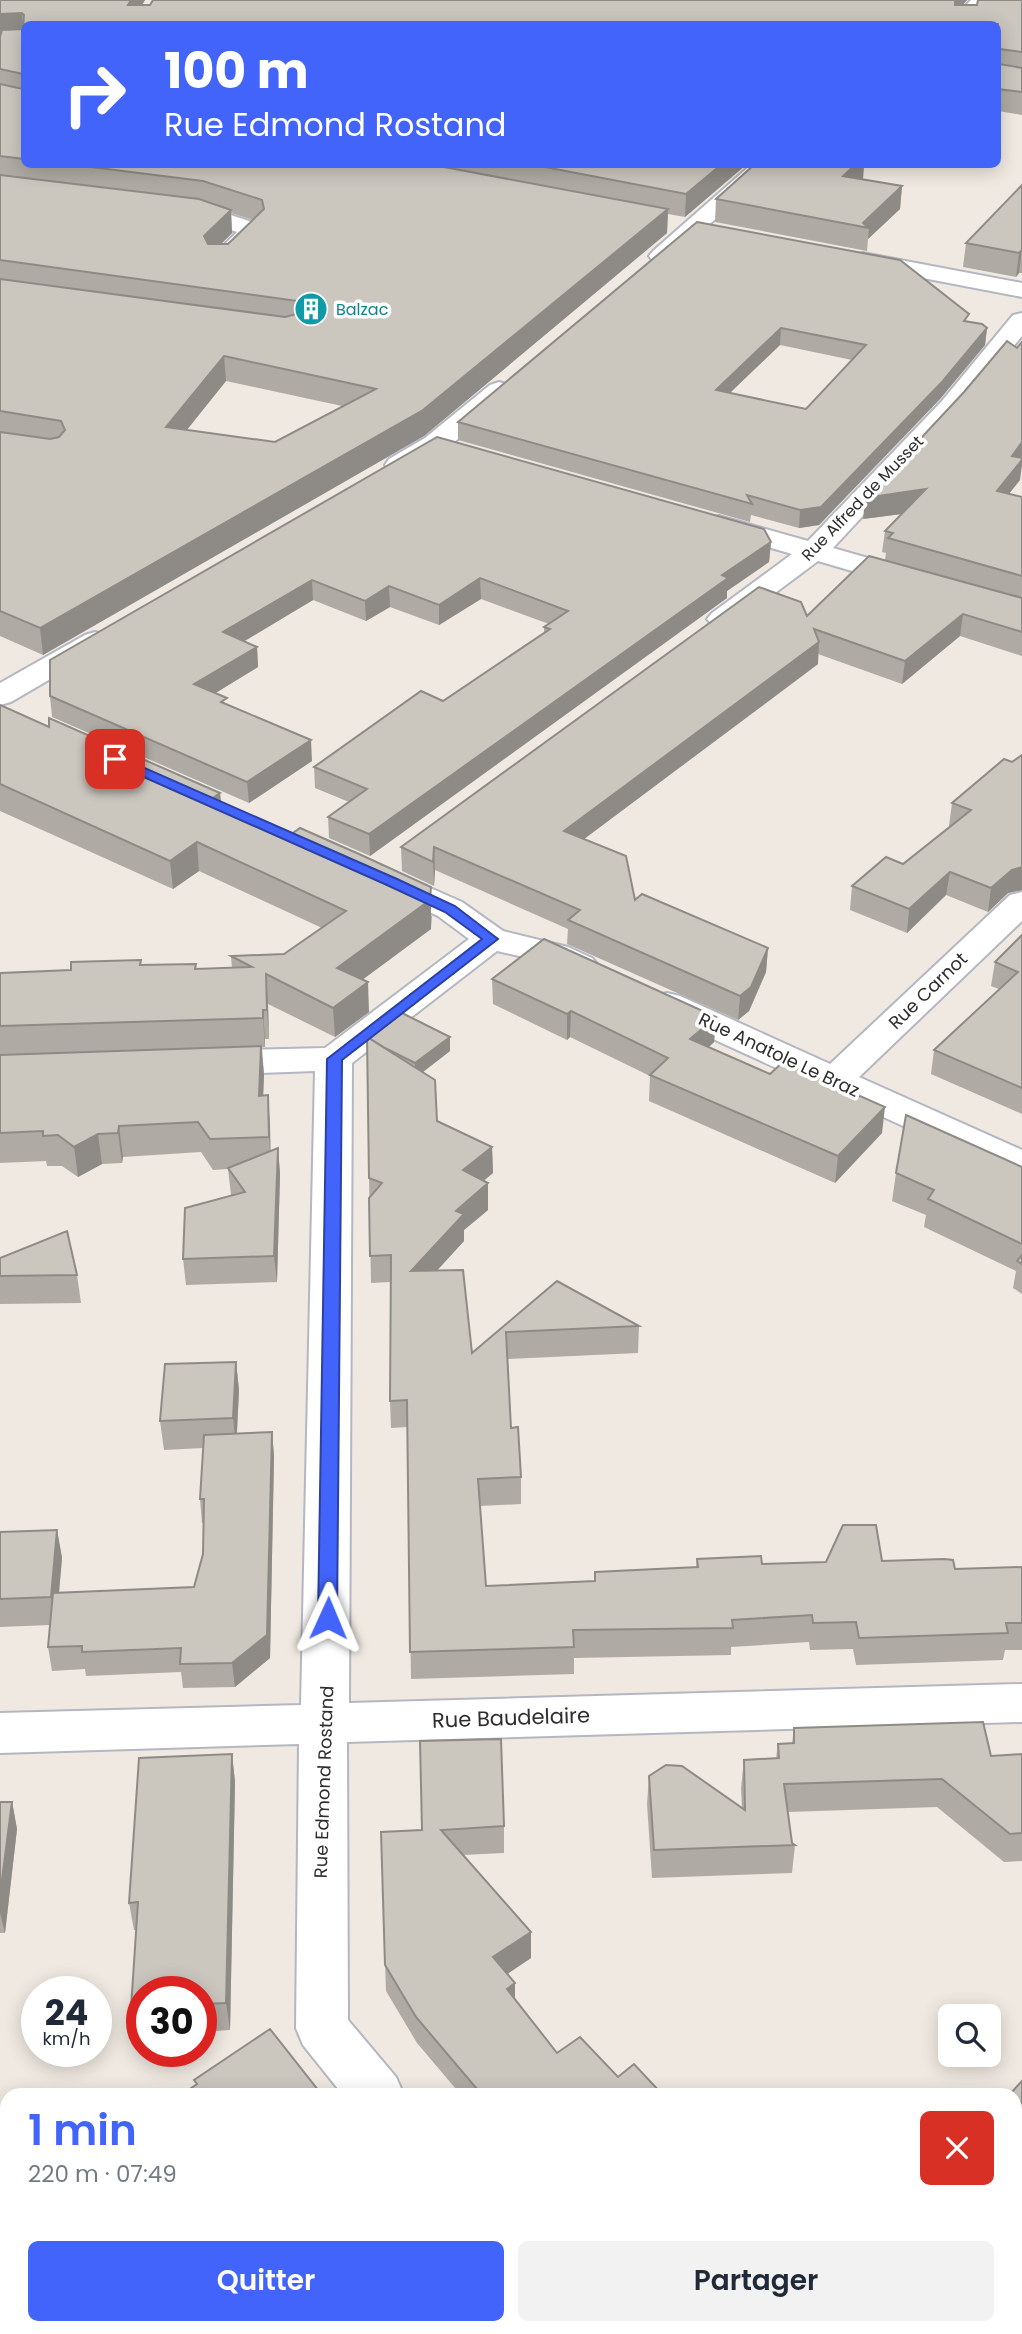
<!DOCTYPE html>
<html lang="fr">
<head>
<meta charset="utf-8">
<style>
	body { margin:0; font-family:Poppins,sans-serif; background:#f2f2f3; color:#1f2937; height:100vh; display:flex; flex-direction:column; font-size:26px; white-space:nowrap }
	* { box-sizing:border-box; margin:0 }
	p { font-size:23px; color:#747a83 }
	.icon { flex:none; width:38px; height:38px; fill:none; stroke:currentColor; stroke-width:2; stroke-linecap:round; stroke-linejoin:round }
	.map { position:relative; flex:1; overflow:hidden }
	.drawer { position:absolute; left:0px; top:2088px; width:1022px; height:247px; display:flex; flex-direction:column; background:#fff; border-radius:21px 21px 0 0; box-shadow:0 4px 18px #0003 }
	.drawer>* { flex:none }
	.top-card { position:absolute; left:21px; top:21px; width:980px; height:147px; border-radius:10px; box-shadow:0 4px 18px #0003; background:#4264fb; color:#fff; overflow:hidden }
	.fabs { position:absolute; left:938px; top:2004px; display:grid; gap:14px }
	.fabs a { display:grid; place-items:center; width:63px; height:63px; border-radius:10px; background:#fff; box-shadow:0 4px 18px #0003; font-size:35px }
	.speed { position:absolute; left:21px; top:1976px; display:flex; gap:14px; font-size:35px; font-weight:700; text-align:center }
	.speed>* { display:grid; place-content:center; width:91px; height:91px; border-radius:50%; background:#fff; box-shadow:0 4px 18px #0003; line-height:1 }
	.speed small { font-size:18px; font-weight:400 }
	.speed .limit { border:10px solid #d22; background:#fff; color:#111 }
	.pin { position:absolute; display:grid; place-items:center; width:60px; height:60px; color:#fff; margin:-30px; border-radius:14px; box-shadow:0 4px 10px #0006 }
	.me { position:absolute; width:77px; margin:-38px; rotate:1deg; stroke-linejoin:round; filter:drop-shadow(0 0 5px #0008) }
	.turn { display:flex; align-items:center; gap:24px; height:147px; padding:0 28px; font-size:32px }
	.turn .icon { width:91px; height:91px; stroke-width:2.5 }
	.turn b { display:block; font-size:49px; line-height:60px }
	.round { display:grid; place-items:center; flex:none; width:74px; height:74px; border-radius:10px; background:#f2f2f3 }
	.head { display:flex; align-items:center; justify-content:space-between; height:119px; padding:0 28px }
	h1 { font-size:42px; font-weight:600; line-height:52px; color:#4264fb }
	.primary-button { display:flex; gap:14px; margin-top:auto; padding:14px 28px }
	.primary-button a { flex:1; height:80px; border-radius:10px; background:#4264fb; color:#fff; font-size:28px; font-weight:600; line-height:80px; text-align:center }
	.primary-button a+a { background:#f2f2f3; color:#1f2937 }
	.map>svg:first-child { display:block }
</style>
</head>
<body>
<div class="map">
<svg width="1022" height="2334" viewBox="0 0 1022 2334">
	<rect width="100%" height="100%" fill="#efe9e1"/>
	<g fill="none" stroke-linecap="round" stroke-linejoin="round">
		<defs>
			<g id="minor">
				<polygon points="971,0 991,0 974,18 973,24 955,24 955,17"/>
				<polygon points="752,164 776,164 669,261 653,261 649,256 653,251"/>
				<polygon points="183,204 212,209 261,225 264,230 228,266 212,266 208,261 237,232 201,220 175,216 172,211 175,206"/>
				<polygon points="863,253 1022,283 1022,297 855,265 851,260 855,255"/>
				<polygon points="1022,313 1022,336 960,411 833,548 920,573 924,579 920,585 910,588 818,561 732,625 722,628 712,625 707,619 712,613 792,554 709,530 705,524 709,518 719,516 808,541 942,401 1013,315"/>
				<path d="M499,382L508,385L512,390L508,395C483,417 422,479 389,471L385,465L389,459L425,438L490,385Z"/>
				<polygon points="95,632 105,635 110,641 105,647 11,702 0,705 0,683 85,635"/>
				<polygon points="385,868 462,902 503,931 568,947 592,958 598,965 592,972 580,976 545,962 497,951 352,1063 349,1703 1022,1684 1022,1722 347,1742 348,2020 396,2077 404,2095 343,2095 303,2045 296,2028 299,1744 0,1753 0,1713 301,1705 315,1071 211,1075 198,1071 193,1063 198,1055 211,1051 325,1048 469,939 438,916 373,885 368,878 373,871"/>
				<polygon points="1022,892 1022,921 859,1077 1022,1150 1022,1178 1008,1174 654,1012 649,1004 654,996 667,993 680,996 830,1064 1010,895"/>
				<polygon points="539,2328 599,2328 602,2334 542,2334"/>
			</g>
		</defs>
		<use href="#minor" stroke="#b4b7c1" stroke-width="4"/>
		<use href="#minor" fill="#fff" fill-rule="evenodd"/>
	</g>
	<g fill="#afaba4" fill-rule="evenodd">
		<path d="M0,0H145L142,5L967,0L963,5H977L1022,0V115L998,111V24H24V164H747L685,217L668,214L667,233L424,436L43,655L0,636ZM231,213L253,220L228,244H221L232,233ZM226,381L342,406L275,442L187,430Z"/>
		<polygon points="755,164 864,164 863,179 902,186 900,209 868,239 867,251 715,222 716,199"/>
		<polygon points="1022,185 1022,273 1019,273 1016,277 963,267 966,243"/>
		<path d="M697,222L987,328L985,345L940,399L819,525L799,528L751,515L750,522L458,440V422ZM780,345L852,360L806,409L730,393Z"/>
		<polygon points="437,437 771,542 769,562 727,591 727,598 370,856 329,838 328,817 349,802 315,788 314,767 443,701 544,634 544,627 549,624 481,599 439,625 390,607 366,621 313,600 244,641 257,647 258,667 215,693 227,705 312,761 249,803 52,717 50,696"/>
		<polygon points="1020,480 1009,494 1022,497 1022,656 960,636 902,684 818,654 818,664 584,839 635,900 768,948 766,972 749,1011 738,1020 567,944 568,929 435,870 434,886 402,871 401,847 807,616 885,560 886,553 882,552 885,531 902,514 863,519"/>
		<polygon points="0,705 49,727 220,793 221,805 432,916 431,929 362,980 369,1012 335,1037 268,1004 269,1039 265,1039 265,1047 262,1047 264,1075 263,1096 270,1125 270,1151 278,1148 280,1174 277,1282 186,1285 183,1259 231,1195 228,1169 213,1170 201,1152 123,1157 122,1163 102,1164 78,1177 62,1166 47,1166 46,1161 0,1163 0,973 71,970 142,965 196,969 232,968 231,956 284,954 322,928 199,871 173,889 0,811"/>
		<polygon points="1022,755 1022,890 1008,893 988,912 946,895 907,933 850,910 852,886 903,864 950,826 949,826 952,803"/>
		<polygon points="1022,935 1022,1114 931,1074 934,1050 999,989 991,986 995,962"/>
		<polygon points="492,979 716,1017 714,1042 709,1047 882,1133 835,1183 649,1101 650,1076 570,1037 567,1040 493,1004"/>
		<polygon points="450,1037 450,1051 423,1072 437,1121 492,1147 493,1173 483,1181 488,1210 464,1230 464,1241 437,1270 472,1353 557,1281 639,1326 638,1353 508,1359 511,1428 521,1477 521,1504 480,1506 486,1586 594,1581 595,1572 696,1567 697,1559 762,1564 882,1561 955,1569 1022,1567 1022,1650 1005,1650 1003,1660 856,1665 853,1649 810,1650 809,1642 731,1647 731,1655 574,1658 574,1674 411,1679 407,1427 391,1428 390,1401 390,1282 371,1283 369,1178 369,1038"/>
		<polygon points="1022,1167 1022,1294 1013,1288 1016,1271 924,1227 926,1215 892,1201 896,1173"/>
		<polygon points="0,1258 77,1275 81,1303 0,1304"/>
		<polygon points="236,1362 239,1390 237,1434 272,1432 274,1456 270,1658 235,1687 183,1688 181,1672 86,1676 85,1669 52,1671 48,1647 50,1625 0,1627 0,1532 57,1530 62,1558 59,1593 194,1587 203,1554 203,1523 202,1523 200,1499 203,1448 164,1450 160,1421"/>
		<polygon points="794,1728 991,1756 1022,1754 1022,1861 1004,1862 937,1807 788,1812 792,1843 795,1845 792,1873 652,1878 647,1804 649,1776 742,1808 741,1788 744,1760 776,1758 778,1744 792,1744"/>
		<polygon points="232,1754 235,1782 230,2030 201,2032 201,1992 142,1992 142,2035 136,2035 131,2008 136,1930 134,1930 129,1903"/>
		<polygon points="0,1802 12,1802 17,1829 5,1933 0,1933"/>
		<polygon points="504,1826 504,1853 463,1855 531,1958 507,1974 515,2000 557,2053 663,2095 461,2095 417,2043 386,1991 381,1832"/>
		<polygon points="1022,2081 1022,2149 1015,2143 1015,2095 1010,2095"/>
		<polygon points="248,2328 418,2328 423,2334 253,2334"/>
		<polygon points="730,2328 867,2328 873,2334 732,2334"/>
	</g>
	<g fill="#8e8b86">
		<polygon points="131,0 145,0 131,24 128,5"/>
		<polygon points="955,0 967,0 953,15"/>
		<polygon points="22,13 24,33 0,35 0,14"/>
		<polygon points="722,164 747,164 685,217 686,194"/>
		<polygon points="853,164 864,164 863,179 843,176"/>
		<polygon points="902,186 900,209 868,239 869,228 863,223"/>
		<polygon points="668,209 667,233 424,436 43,655 40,628"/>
		<polygon points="231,210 232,233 206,259 204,236"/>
		<polygon points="1022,250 1019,273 1016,277 1019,253"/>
		<polygon points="781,328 780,345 715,407 716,390"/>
		<polygon points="987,328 985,345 940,399 819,525 799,528 800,510"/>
		<polygon points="224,356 226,381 168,453 166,427"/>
		<polygon points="1022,442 1022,465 1020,480 994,512 997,491 1012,456"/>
		<polygon points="926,489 924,511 863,519 865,498"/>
		<polygon points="771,542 769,562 727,591 727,598 370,856 369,834 722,575"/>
		<polygon points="480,578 481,599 439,625 439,605"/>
		<polygon points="312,580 313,600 225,653 223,632"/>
		<polygon points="389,586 390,607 366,621 365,601"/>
		<polygon points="963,614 960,636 902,684 905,661"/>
		<polygon points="819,642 818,664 564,854 564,831"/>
		<polygon points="257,647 258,667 196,705 194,684"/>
		<polygon points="311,740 312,761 249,803 247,782"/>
		<polygon points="220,793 223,822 210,800"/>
		<polygon points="197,842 199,871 173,889 170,861"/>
		<polygon points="434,847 435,870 434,886 433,862"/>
		<polygon points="1022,867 1022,890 1008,893 988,912 991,888 1012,870"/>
		<polygon points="950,872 946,895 907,933 909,909"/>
		<polygon points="431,887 431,929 339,997 337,968"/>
		<polygon points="768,948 766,972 749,1011 738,1020 740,996"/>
		<polygon points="266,974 268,1004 269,1039 267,1010"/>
		<polygon points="368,982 369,1012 335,1037 333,1008"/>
		<polygon points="263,1010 265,1039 265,1047 263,1018"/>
		<polygon points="571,1011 570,1037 567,1040 567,1014"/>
		<polygon points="716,1017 714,1042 689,1065 690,1039"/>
		<polygon points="450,1037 450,1051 415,1078 415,1063"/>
		<polygon points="261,1046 264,1075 262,1126 259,1096"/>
		<polygon points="268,1095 270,1125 271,1168 269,1137"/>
		<polygon points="885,1107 882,1133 835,1183 838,1156"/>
		<polygon points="119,1126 123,1157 122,1163 118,1133"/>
		<polygon points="98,1134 102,1164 78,1177 74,1147"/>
		<polygon points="492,1147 493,1173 464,1197 463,1170"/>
		<polygon points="278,1148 280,1174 277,1282 274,1256"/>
		<polygon points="488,1183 488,1210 464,1230 464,1241 412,1298 411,1271 456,1211"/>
		<polygon points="236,1362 239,1390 236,1447 233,1418"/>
		<polygon points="272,1432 274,1456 270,1658 235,1687 232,1663"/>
		<polygon points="57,1530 62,1558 56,1625 51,1597"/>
		<polygon points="232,1754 235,1782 230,2030 226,2003"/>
		<polygon points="12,1802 17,1829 5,1933 0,1913 0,1895"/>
		<polygon points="531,1932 531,1958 494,1983 493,1957"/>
		<polygon points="515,1983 515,2009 507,1989"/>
	</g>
	<g fill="#cbc7bf" stroke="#8e8b86" stroke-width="2" fill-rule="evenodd">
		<polygon points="0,0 131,0 128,5 150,5 153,0 955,0 955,5 977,5 978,0 1022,0 1022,52 999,49 999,64 1022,68 1022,92 998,89 998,24 24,24 24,159 0,156 0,84 23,89 23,74 0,69 0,37 2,30 23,29 24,15 22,13 0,14"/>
		<path d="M67,164H428L668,209L423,410L40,628L0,611V432L50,439L59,437L65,430L61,421L0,411V279L285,317L297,314L300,306L297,301L0,260V175L199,199L231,210L204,236L208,244H228L264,209L262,200L203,181ZM224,356L376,389L275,442L166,427Z"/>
		<polygon points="529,164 722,164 686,194"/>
		<polygon points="755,164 856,164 843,176 902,186 863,223 869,228 716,199"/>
		<polygon points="1022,185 1022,250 1019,253 966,243"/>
		<path d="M697,222L900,260L969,314L964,321L982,324L987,328L942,382L821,507L800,510L747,495L752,504L458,422ZM781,328L866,345L806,409L716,390Z"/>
		<polygon points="1007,341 1017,348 1022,342 1022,442 1012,456 1022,458 1022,460 997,491 1022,497 1022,576 888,538 893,533 885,531 926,489 865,498 964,392"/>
		<polygon points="437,437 764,529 771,542 722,575 728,578 369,834 328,817 367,789 314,767 421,691 443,701 550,629 544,627 568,611 480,578 439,605 389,586 365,601 312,580 223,632 257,647 194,684 227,698 221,702 311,740 247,782 50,696 50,660"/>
		<polygon points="869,556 1022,598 1022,632 963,614 905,661 814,629 819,642 564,831 626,856 635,900 642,894 768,948 751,987 740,996 568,920 580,910 434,847 433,862 401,847 759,587 801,602 807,616"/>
		<polygon points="0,705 49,727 49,718 220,793 210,800 290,835 300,828 359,854 431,887 430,900 337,968 368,982 333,1008 266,974 267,1010 263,1010 263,1018 0,1026 0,973 71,970 71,962 141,960 140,965 196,964 195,969 252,967 231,956 284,954 346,911 197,842 170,861 0,784"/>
		<polygon points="1022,755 1022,867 1012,870 991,888 950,872 909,909 852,886 886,857 903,864 971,810 952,803 1004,759 1012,762"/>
		<polygon points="1022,935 1022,1088 934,1050 1018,972 995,962"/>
		<polygon points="544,939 716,1017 690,1039 770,1074 783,1062 885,1107 838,1156 650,1075 668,1058 571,1011 567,1014 492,979"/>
		<polygon points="402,1013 450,1037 415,1063 385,1048 369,1038"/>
		<polygon points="367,1037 435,1080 437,1121 492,1147 463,1170 488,1183 456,1211 464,1214 411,1271 463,1270 472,1353 557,1281 639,1326 506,1332 511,1428 518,1427 521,1477 478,1479 486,1586 595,1581 595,1572 698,1567 697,1559 761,1556 762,1564 826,1562 843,1525 876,1525 882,1561 944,1559 953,1560 955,1569 1022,1567 1022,1623 1006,1623 1008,1633 859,1638 856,1622 813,1623 812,1615 732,1620 733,1628 573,1630 574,1647 410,1652 407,1400 390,1401 391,1255 370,1256 369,1198 382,1183 369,1178"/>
		<polygon points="261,1046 259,1096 268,1095 269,1137 210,1139 198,1122 119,1126 118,1133 98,1134 74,1147 58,1135 43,1136 43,1131 0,1133 0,1055"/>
		<polygon points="906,1115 1022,1167 1022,1244 928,1199 934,1190 896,1173"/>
		<polygon points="278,1148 274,1256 183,1259 185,1208 245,1192 228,1168"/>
		<polygon points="67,1231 77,1275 0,1276 0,1258"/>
		<polygon points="1022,1255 1022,1264 1017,1261"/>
		<polygon points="236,1362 233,1418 160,1421 165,1364"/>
		<polygon points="272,1432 267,1635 232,1663 180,1664 181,1648 82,1652 82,1646 48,1647 53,1593 194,1587 203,1554 204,1499 200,1499 204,1435"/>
		<polygon points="57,1530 51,1597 0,1599 0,1532"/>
		<polygon points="983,1722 991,1756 1022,1754 1022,1833 1010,1834 942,1779 784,1784 792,1843 795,1845 654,1850 649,1776 666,1765 682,1766 745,1810 744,1760 779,1758 778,1744 794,1743 794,1728"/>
		<polygon points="501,1739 504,1826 441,1830 531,1932 493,1957 515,1983 507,1989 557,2053 580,2037 618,2077 634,2064 663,2095 482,2095 416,2017 385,1965 381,1832 422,1830 420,1741"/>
		<polygon points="232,1754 226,2003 201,2004 201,1992 142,1992 142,2007 131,2008 138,1902 129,1903 139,1758"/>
		<polygon points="0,1802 12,1802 0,1895"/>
		<polygon points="270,2029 322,2095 181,2095 197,2084 194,2080"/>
		<polygon points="1022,2081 1022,2103 1015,2098 1015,2095 1010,2094"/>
		<polygon points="263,2328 418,2328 423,2334 267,2334"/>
		<polygon points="783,2328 867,2328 873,2334 789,2334"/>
	</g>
	<polygon fill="#4264fb" stroke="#2b41a3" stroke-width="2" points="115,755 397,879 455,906 498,939 342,1060 337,1618 335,1624 328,1626 321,1624 318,1618 327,1059 482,939 445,912 387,885 110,762 110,756"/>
	<defs>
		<symbol id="building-disc" viewBox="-11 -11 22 22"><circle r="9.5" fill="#0f9aa8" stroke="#fff"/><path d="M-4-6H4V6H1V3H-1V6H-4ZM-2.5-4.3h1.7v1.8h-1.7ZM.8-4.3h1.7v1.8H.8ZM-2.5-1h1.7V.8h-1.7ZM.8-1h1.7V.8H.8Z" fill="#fff"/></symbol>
	</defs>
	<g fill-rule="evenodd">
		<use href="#building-disc" x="292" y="290" width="38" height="38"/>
	</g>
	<g text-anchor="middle" stroke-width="7" stroke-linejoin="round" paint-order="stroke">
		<g font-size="16" fill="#0d838f" stroke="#fff" text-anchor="start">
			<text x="336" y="315">Balzac</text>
		</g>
		<g font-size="16" fill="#2e2e2e" stroke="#fff">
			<text transform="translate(862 498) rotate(-46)" y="6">Rue Alfred de Musset</text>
		</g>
		<g font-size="18" fill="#2e2e2e" stroke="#fff">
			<text transform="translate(928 991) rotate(-44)" y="6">Rue Carnot</text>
			<text transform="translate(779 1055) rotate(25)" y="6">Rue Anatole Le Braz</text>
			<text transform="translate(324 1782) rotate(-88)" y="6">Rue Edmond Rostand</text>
		</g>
		<g font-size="21" fill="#2e2e2e" stroke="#fff">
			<text transform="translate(511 1718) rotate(-2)" y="7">Rue Baudelaire</text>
		</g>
	</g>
</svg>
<div class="fabs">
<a><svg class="icon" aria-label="search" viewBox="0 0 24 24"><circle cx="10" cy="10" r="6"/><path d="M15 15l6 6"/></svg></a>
</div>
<div class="speed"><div>24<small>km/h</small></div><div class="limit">30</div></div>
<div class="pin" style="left:115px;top:759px;background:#d93025"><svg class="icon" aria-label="arrive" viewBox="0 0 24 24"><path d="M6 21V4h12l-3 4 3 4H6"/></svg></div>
<svg class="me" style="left:328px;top:1618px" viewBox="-20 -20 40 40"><path d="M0-17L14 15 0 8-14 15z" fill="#4264fb" stroke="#fff" stroke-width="4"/></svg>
<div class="top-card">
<div class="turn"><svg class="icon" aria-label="right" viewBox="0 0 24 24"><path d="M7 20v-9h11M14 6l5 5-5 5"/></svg><div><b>100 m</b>Rue Edmond Rostand</div></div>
</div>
<section class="drawer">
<div class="head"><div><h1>1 min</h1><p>220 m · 07:49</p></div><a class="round" style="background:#d93025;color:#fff"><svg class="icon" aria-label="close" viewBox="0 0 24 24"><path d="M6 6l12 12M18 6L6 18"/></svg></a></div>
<div class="primary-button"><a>Quitter</a><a>Partager</a></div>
</section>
</div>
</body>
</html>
